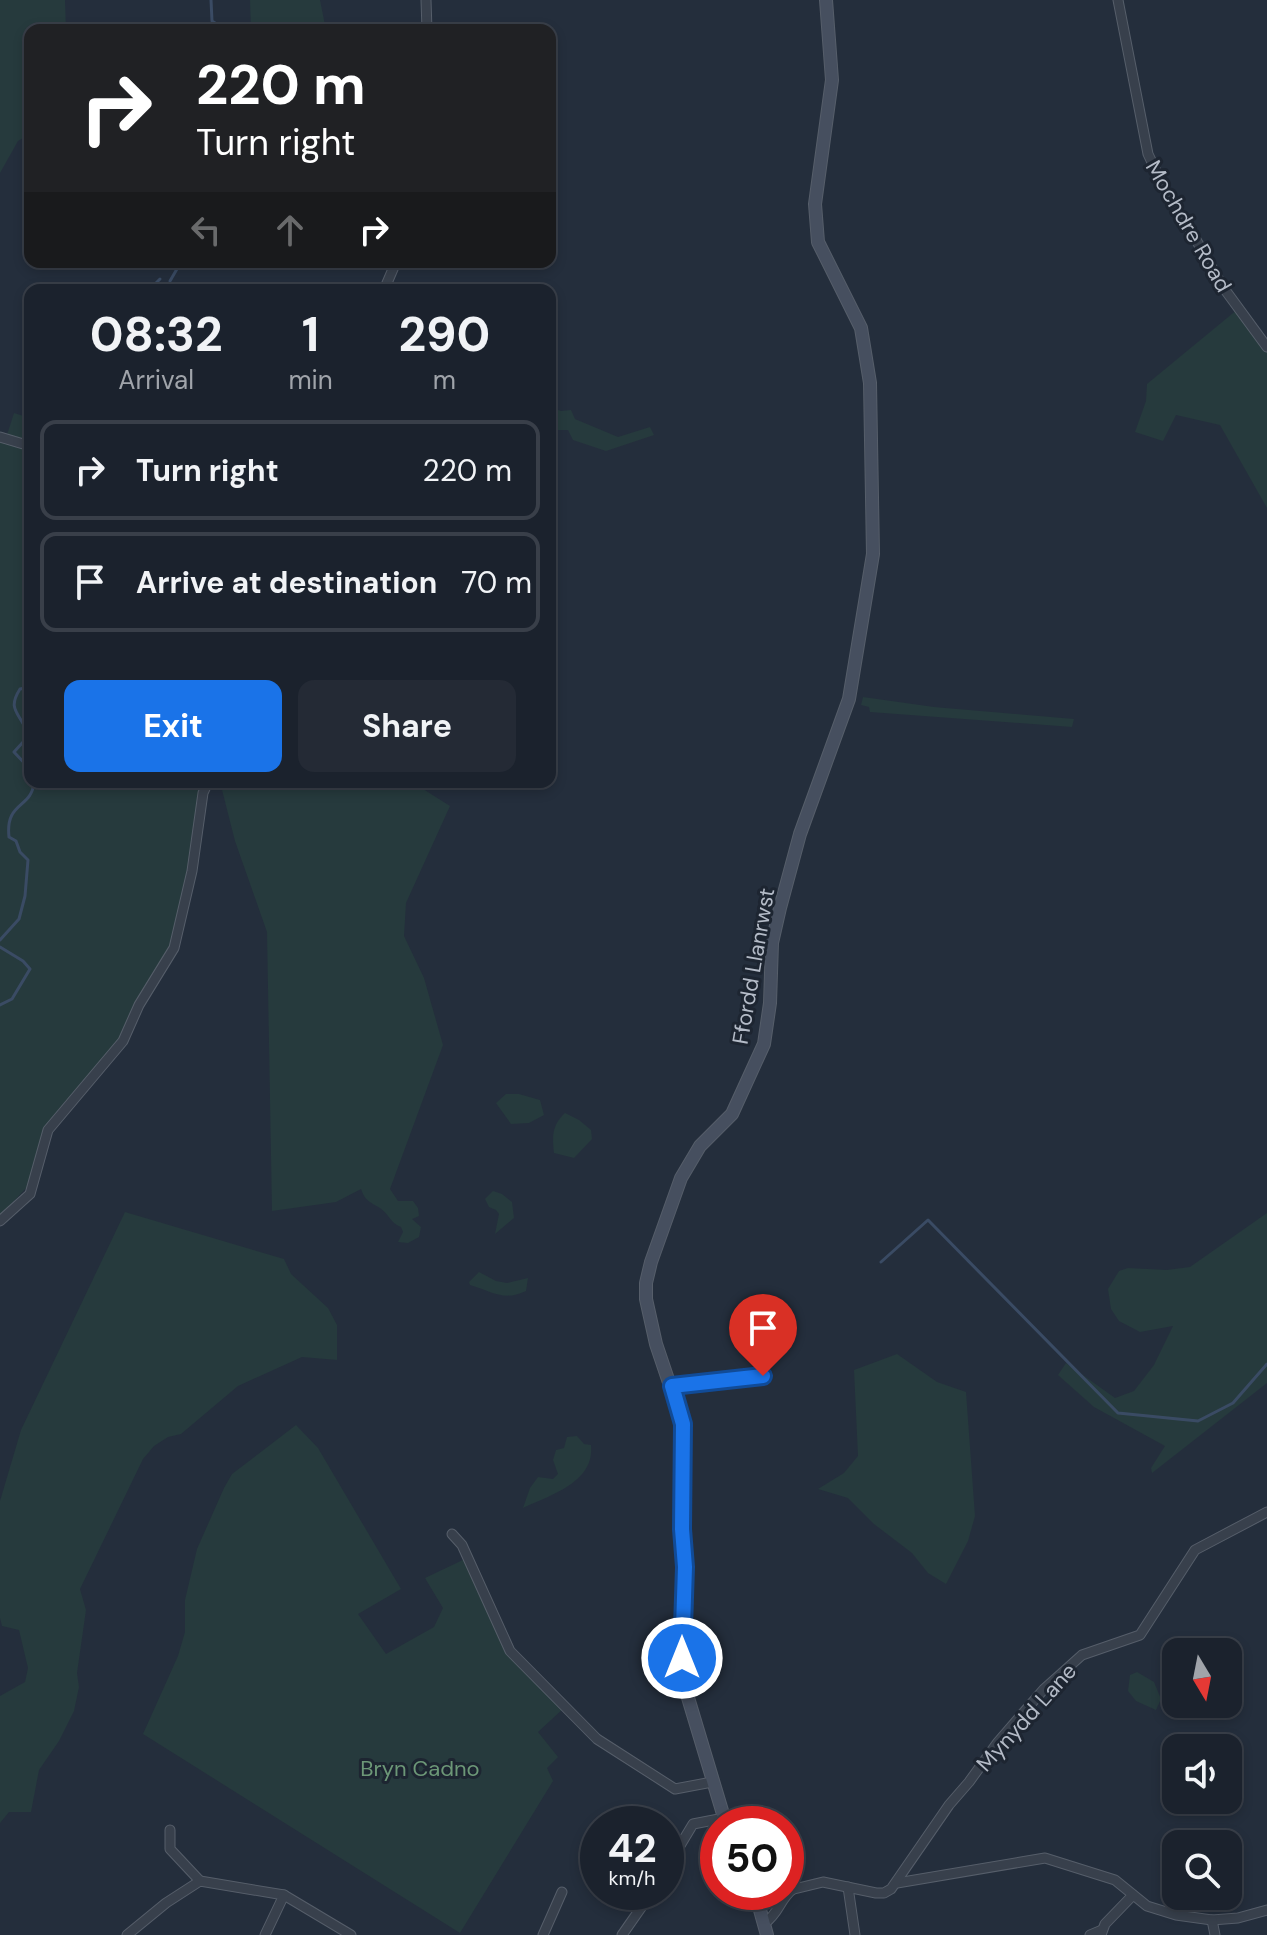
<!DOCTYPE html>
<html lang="en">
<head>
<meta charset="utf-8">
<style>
	body { margin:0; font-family:"DM Sans",sans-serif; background:#242a35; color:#f1f3f6; height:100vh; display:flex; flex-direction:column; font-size:30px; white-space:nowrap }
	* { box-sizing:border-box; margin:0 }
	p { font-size:26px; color:#a0a4aa }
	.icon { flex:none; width:44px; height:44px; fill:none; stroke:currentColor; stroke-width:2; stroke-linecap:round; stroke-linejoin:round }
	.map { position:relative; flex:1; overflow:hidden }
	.sheet { position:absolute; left:24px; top:284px; width:532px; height:504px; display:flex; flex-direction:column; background:#1b222d; border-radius:16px; box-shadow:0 4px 12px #0003,0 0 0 2px #393f49 }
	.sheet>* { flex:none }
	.hud { position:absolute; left:24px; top:24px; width:532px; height:244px; border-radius:16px; box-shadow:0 4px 12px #0003,0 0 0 2px #393f49; background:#202124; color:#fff; overflow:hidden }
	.needle { width:52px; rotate:170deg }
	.fabs { position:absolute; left:1162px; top:1638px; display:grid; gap:16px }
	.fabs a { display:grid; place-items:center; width:80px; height:80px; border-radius:16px; background:#1b222d; box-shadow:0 4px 12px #0003,0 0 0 2px #393f49; font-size:40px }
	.speed { position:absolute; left:580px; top:1806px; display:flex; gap:16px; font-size:40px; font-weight:700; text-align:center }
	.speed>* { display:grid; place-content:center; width:104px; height:104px; border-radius:50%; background:#1b222d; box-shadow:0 4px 12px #0003,0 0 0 2px #393f49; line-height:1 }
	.speed small { font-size:20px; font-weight:400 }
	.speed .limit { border:12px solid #d22; background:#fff; color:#111 }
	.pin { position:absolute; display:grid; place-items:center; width:68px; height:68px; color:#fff; margin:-82px -34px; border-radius:50% 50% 50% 0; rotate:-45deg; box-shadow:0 0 8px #0007 }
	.pin .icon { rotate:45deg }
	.me { position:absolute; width:88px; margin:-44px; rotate:0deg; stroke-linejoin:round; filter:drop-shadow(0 0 6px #0008) }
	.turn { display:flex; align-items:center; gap:28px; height:168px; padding:0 40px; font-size:36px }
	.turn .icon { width:104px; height:104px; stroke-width:2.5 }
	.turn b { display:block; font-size:56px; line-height:68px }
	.lanes { display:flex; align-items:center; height:76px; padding:0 40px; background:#0003; justify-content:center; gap:40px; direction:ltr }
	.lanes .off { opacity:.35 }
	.eta { display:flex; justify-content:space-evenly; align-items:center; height:136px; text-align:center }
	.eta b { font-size:48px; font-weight:700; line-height:56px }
	.action { display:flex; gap:16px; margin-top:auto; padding:16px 40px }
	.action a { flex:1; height:92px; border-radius:16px; background:#1a73e8; color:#fff; font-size:32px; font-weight:700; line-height:92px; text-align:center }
	.action a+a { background:#242a35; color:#f1f3f6 }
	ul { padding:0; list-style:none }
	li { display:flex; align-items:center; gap:24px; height:100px; margin:0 16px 12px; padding:0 24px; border:4px solid #393f49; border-radius:16px }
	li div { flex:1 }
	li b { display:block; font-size:30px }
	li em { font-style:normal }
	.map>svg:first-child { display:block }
</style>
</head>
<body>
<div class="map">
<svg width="1267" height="1935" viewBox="0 0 1267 1935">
	<rect width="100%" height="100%" fill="#242e3c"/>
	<g fill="#263a3d">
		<polygon points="0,0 65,0 66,30 30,30 30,134 18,141 0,173"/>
		<polygon points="250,0 320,0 326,30 251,30"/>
		<polygon points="1238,309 1267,347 1267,508 1220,425 1176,415 1163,441 1135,432 1146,401 1147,384"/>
		<polygon points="550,407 561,411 571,410 575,419 618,437 650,427 654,435 606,451 573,440 568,430 557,430 550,433"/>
		<polygon points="14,413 30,418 30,782 196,782 201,790 188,875 171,943 120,1039 58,1110 40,1140 27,1187 0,1216 0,436 6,438"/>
		<polygon points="863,697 934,707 1074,719 1072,727 870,712 869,707 861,705"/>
		<path d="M220,782H412L450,806L406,903L404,936L424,978L443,1045L390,1189L398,1201H413L418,1208L419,1216L412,1219L421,1227L419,1237L408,1243L398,1242L403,1232L401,1227C390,1223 389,1214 380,1208C370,1202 365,1201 361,1189L336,1202L272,1211L267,932L235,841Z"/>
		<polygon points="506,1094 519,1094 540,1100 544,1115 529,1123 511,1124 496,1103"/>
		<path d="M565,1113L579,1120L591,1130L592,1139L574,1158L554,1153C552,1136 552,1125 565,1113Z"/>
		<polygon points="493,1191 502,1194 512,1202 514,1218 495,1234 499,1214 496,1210 489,1207 485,1199"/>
		<polygon points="125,1212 284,1259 291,1274 328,1308 337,1325 337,1360 302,1357 238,1386 181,1434 168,1437 154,1446 143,1459 80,1589 86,1610 77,1673 79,1687 74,1711 59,1741 39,1770 31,1812 9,1812 0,1823 0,1696 25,1682 28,1668 19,1630 2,1626 0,1618 0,1501 21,1430"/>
		<polygon points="1267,1213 1267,1383 1152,1473 1151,1468 1165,1446 1094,1407 1058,1375 1066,1363 1115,1398 1134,1391 1154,1365 1173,1326 1140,1332 1119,1321 1111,1309 1108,1289 1119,1271 1128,1268 1167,1270 1190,1267"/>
		<path d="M479,1272L496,1281L507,1283L528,1278L526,1291C503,1302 492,1291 470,1285L469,1282Z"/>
		<polygon points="897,1354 937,1382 966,1392 975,1516 968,1541 946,1584 928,1573 912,1553 874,1524 848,1498 818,1489 844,1473 858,1456 854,1370"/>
		<polygon points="296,1425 318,1448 401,1589 358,1614 386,1654 434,1627 443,1608 425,1578 467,1558 510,1651 565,1707 538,1732 558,1757 547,1768 553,1781 460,1933 143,1734 178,1656 185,1632 185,1600 197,1549 224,1488 232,1474"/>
		<path d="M577,1436L584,1444L591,1445C595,1482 551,1495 523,1508L530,1488L538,1477L553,1479L558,1474L553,1460L556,1450L564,1448L567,1437Z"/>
		<polygon points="1137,1672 1154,1682 1161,1699 1156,1710 1136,1701 1128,1691 1130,1675"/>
	</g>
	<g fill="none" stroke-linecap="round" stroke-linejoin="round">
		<g stroke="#3a4b64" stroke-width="3">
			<polyline points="211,0 212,21 226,30"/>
			<polyline points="170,281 181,262"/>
			<polyline points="149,290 160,279"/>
			<path d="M30,687L20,689C8,708 17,711 26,729L24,741L14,752L30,769"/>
			<path d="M0,940L19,919L25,896L28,860L20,852L16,841L9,837C5,801 32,809 34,782"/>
			<polyline points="0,947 23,961 30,969 12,999 0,1005"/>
			<polyline points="881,1262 928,1220 1118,1413 1198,1421 1233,1403 1267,1364"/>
		</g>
		<defs>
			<g id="street">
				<polyline points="426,0 427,30"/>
				<polyline points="1118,0 1148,154 1169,198 1191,231 1223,287 1267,347"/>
				<polyline points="384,290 396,262"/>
				<polyline points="0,437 30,446"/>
				<polyline points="0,1221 30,1194 48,1130 123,1041 139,1005 174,948 192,871 203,793 208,782"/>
				<polyline points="672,1386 763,1376"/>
				<polyline points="452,1534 462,1545 510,1651 597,1739 675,1789 712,1782"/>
				<polyline points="170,1830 170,1849 200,1881"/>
				<polyline points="666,1869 693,1824 724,1818"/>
				<polyline points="897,1883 1045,1858 1115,1880 1147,1906 1176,1915 1212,1920 1238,1918 1267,1910"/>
				<polyline points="848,1887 855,1935"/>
				<polyline points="786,1891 823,1882 876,1893 884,1893 891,1889 949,1805 969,1782 998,1742 1044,1689 1082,1655 1140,1635 1195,1550 1267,1512"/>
				<polyline points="759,1900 783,1892"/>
				<polyline points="1212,1920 1215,1935"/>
				<path d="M765,1923C780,1912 779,1900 793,1889"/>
				<polyline points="127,1935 166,1903 200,1881 284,1895 351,1935"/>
				<polyline points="265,1935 284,1895"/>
				<polyline points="543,1935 562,1892"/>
				<polyline points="622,1935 652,1892"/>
				<polyline points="1090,1935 1102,1930"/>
				<polyline points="1101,1935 1105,1924 1133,1895"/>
			</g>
			<g id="secondary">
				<polyline points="726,1824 683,1681 683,1424 656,1344 646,1299 646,1283 651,1262 681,1178 700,1146 732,1114 764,1044 770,1003 772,943 780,908 800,834 849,699 873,554 870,383 861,328 818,242 815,204 832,80 826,0"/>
				<polyline points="755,1892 767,1935"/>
			</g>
		</defs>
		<use href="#street" stroke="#565e6a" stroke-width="11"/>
		<use href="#secondary" stroke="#565e6a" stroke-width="14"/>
		<use href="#street" stroke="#38404c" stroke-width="9"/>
		<use href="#secondary" stroke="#464f5f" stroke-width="12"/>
	</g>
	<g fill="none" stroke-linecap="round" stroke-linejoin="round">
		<defs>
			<polyline id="route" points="682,1658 685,1567 682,1529 683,1424 672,1386 763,1376"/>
		</defs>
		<use href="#route" stroke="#114b97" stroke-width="20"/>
		<use href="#route" stroke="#1a73e8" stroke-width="14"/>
	</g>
	<g text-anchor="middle" stroke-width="6" stroke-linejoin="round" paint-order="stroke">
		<g font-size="22" fill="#b4bbc7" stroke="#1d2531">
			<text transform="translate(1189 226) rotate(60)" y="8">Mochdre Road</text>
			<text transform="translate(753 966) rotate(-80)" y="8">Ffordd Llanrwst</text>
			<text transform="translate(1026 1717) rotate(-48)" y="8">Mynydd Lane</text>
		</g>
		<g font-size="22" fill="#6c9777" stroke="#1d2531">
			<text x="420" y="1776">Bryn Cadno</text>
		</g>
	</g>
</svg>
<div class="fabs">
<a><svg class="needle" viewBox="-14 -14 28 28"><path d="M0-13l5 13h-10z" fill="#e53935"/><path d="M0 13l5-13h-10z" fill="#a0a4aa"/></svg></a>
<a><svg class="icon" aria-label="sound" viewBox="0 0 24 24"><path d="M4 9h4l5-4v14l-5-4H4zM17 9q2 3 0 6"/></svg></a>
<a><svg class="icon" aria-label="search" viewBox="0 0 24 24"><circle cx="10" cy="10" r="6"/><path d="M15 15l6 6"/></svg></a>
</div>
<div class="speed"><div>42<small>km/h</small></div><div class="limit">50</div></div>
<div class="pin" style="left:763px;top:1376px;background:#d93025"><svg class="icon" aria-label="arrive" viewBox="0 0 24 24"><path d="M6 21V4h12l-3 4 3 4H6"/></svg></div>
<svg class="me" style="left:682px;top:1658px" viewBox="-20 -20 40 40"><circle r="17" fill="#1a73e8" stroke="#fff" stroke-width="3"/><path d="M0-11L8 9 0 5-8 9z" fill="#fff"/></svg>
<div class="hud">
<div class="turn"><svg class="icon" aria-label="right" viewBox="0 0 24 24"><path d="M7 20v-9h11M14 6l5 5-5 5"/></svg><div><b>220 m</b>Turn right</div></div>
<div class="lanes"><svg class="icon off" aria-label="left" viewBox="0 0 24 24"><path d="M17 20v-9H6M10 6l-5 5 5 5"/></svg><svg class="icon off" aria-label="ahead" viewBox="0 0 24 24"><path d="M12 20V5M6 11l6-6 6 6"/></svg><svg class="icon" aria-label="right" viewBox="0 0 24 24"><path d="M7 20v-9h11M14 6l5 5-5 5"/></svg></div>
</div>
<section class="sheet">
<div class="eta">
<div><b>08:32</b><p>Arrival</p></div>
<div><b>1</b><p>min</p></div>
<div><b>290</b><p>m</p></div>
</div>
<ul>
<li><svg class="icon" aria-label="right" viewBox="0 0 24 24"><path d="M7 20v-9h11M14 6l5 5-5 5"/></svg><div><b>Turn right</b></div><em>220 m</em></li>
<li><svg class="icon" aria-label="arrive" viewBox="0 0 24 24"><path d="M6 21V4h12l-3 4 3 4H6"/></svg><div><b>Arrive at destination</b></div><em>70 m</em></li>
</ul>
<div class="action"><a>Exit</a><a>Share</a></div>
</section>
</div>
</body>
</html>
